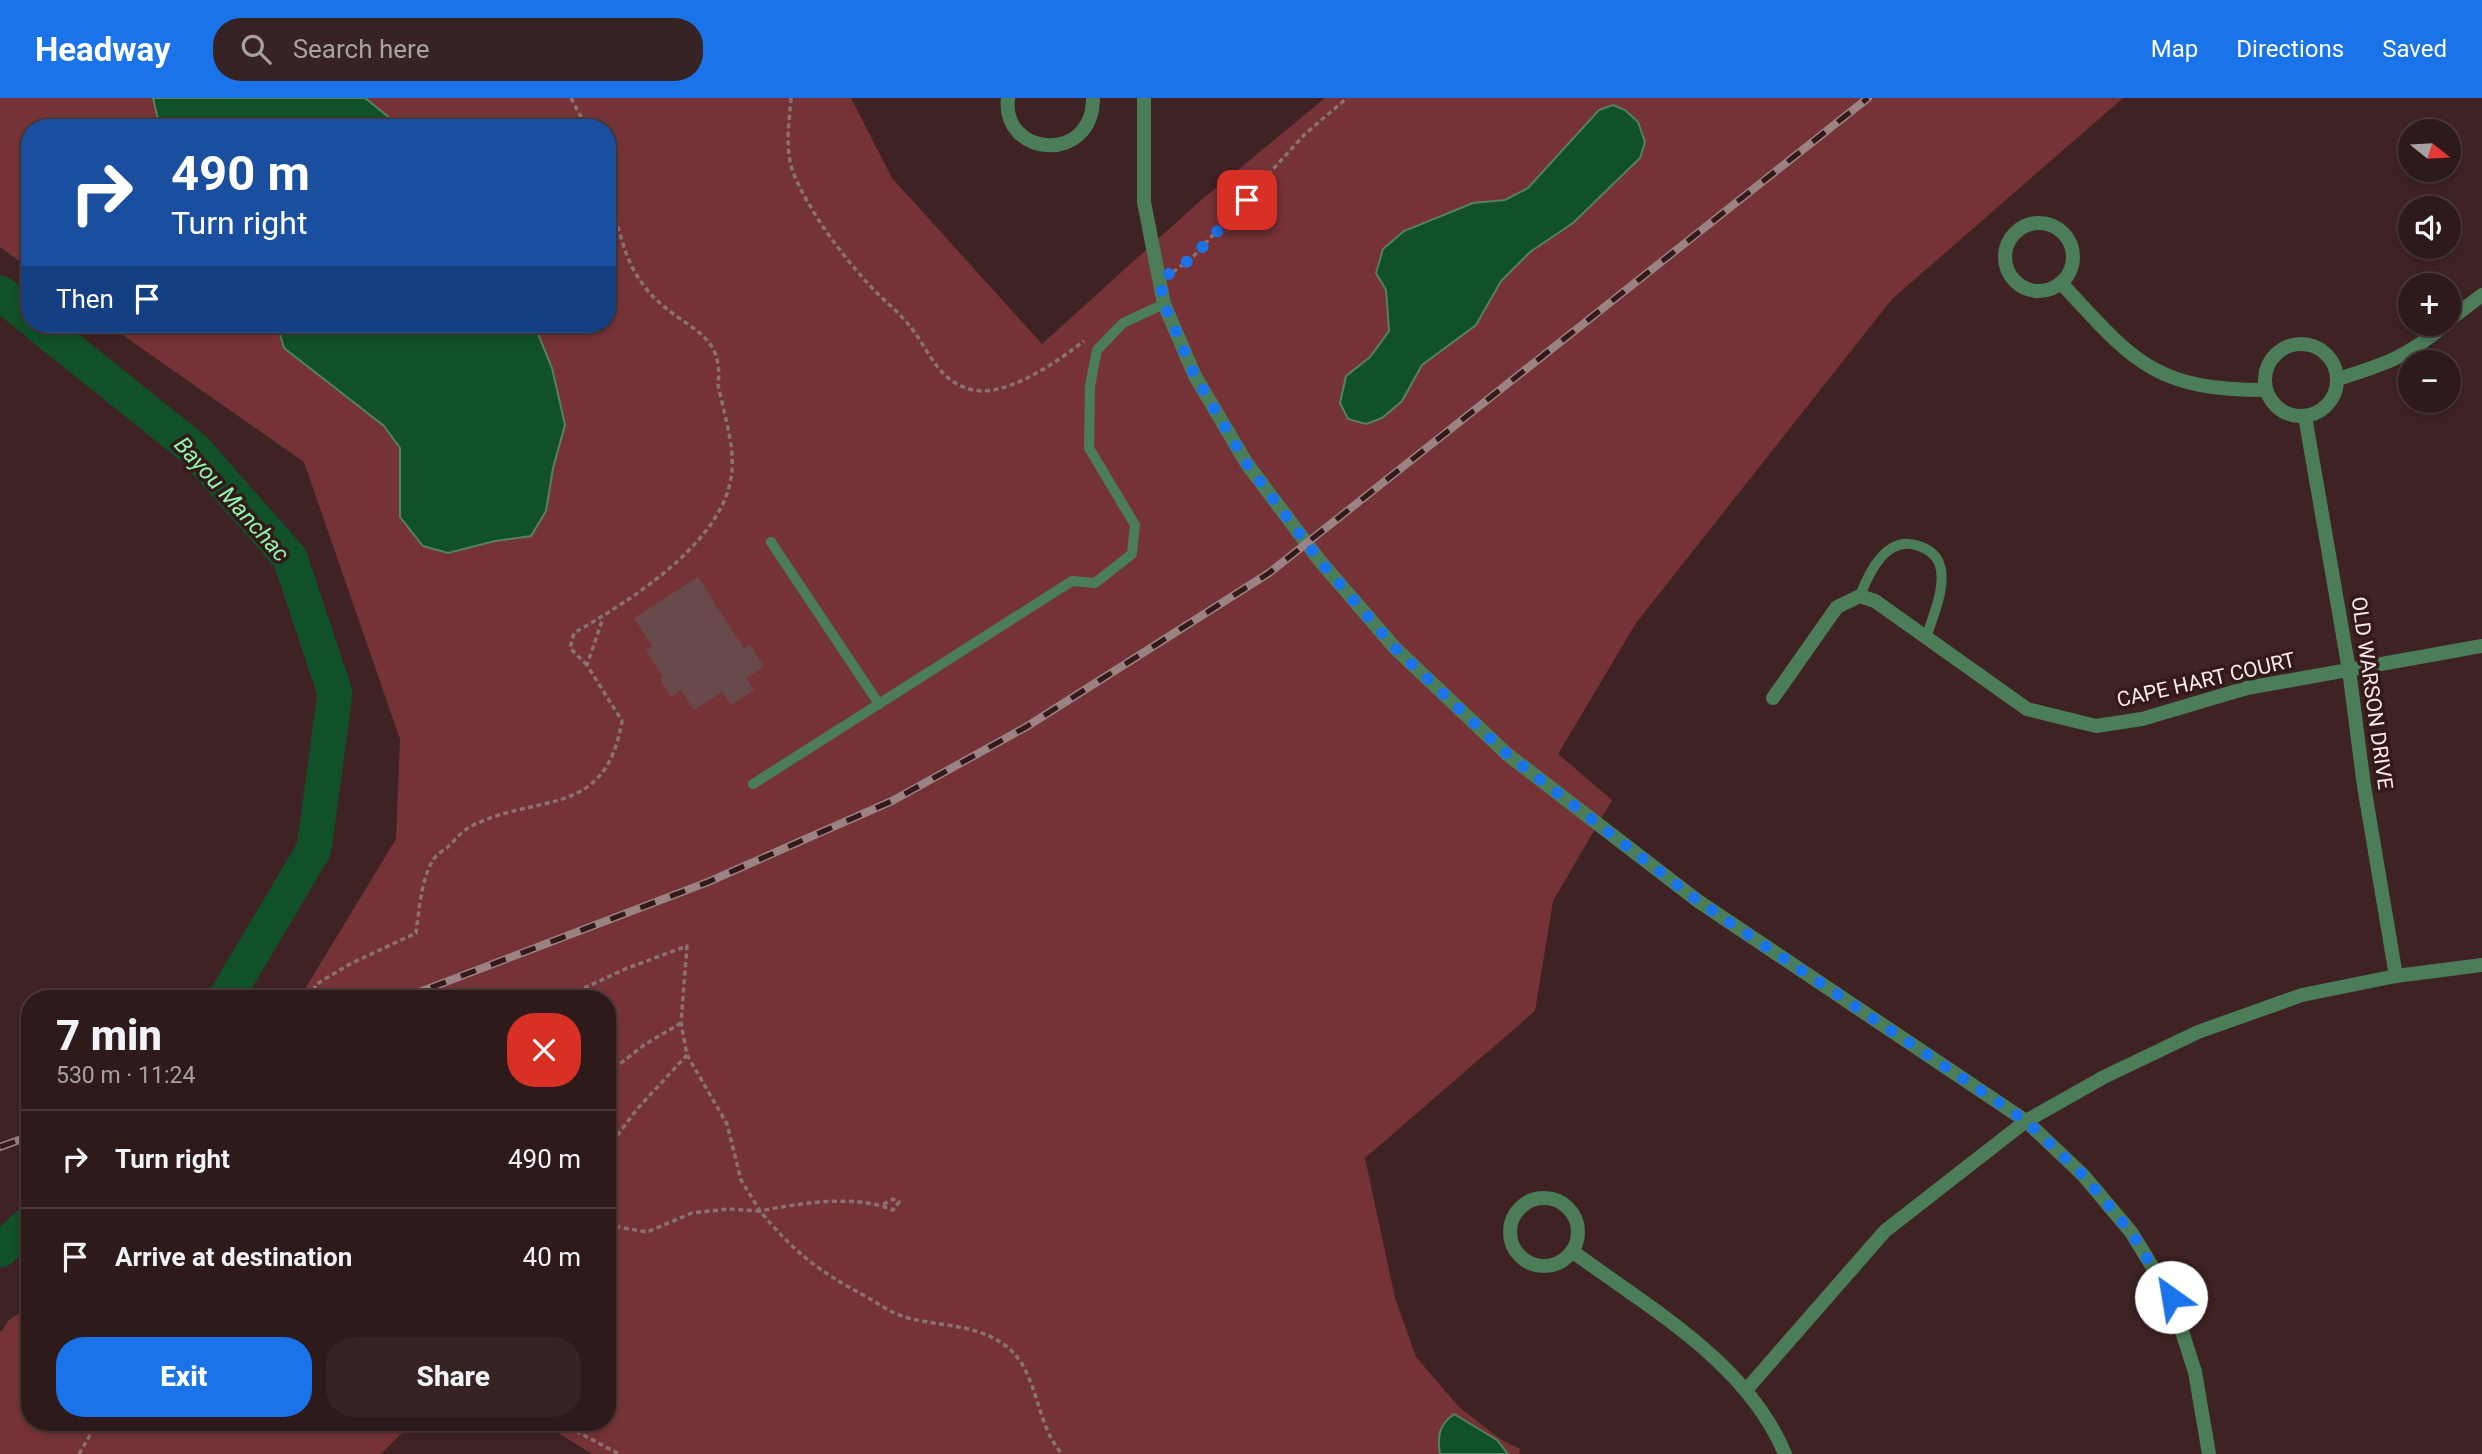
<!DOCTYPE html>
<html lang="en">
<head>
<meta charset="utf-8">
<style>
	body { margin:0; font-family:Roboto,sans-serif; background:#372324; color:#f1f3f6; height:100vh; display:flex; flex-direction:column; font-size:26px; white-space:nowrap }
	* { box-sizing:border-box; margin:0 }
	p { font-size:23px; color:#a7a1a3 }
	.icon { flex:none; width:38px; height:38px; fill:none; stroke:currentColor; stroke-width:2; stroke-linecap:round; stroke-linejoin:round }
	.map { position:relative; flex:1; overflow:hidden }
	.sheet { position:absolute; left:21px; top:892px; width:595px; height:441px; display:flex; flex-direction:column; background:#2f1a1b; border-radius:28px; box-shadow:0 4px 10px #0003,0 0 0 2px #4a383a }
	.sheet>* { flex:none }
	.top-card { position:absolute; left:21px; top:21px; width:595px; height:214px; border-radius:28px; box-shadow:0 4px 10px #0003,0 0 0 2px #4a383a; background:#1a4fa0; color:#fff; overflow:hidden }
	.needle { width:46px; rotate:108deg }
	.controls { position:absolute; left:2398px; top:21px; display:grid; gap:14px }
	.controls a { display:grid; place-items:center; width:63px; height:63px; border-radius:50%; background:#2f1a1b; box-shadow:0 4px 10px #0003,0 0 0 2px #4a383a; font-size:35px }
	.pin { position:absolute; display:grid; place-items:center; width:60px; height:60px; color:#fff; margin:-30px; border-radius:14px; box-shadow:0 4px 10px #0006 }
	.me { position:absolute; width:77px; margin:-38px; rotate:328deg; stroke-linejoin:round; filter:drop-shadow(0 0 5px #0008) }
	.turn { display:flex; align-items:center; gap:24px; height:147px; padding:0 35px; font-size:32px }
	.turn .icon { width:91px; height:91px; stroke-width:2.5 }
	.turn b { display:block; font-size:49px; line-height:60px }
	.then { display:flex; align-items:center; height:66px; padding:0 35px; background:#0003; gap:14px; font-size:26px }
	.round { display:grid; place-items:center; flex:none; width:74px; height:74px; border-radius:28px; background:#372324 }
	.overview { display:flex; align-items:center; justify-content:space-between; height:119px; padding:0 35px }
	h1 { font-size:42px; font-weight:800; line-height:52px }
	.button { display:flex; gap:14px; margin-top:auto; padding:14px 35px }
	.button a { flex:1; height:80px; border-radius:28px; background:#1a73e8; color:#fff; font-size:28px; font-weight:800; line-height:80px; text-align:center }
	.button a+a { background:#372324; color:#f1f3f6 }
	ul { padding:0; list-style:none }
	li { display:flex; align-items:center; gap:21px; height:98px; padding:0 35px; border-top:2px solid #4a383a }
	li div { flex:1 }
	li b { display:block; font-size:26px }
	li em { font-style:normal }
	header { display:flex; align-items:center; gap:42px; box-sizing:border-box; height:98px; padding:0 35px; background:#1a73e8; color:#fff }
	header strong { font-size:33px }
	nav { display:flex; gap:38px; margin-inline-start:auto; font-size:24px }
	.search { width:490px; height:63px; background:#372324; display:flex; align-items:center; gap:18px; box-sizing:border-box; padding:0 24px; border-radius:28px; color:#a7a1a3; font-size:26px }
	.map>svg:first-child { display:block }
</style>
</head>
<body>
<header>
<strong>Headway</strong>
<div class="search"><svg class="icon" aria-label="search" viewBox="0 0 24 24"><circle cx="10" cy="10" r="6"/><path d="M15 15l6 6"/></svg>Search here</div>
<nav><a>Map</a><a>Directions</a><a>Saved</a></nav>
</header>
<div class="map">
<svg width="2482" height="1356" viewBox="0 0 2482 1356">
	<rect width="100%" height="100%" fill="#3f2324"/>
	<g fill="#763337">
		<polygon points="0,0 851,0 892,80 1042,246 1199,104 1325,0 2123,0 1892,201 1636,525 1558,656 1612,702 1553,803 1535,913 1365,1060 1395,1200 1416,1259 1459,1309 1500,1341 1520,1351 1519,1356 592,1356 542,1325 607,1325 607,901 299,901 396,741 400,641 304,364 107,226 607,226 607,30 30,30 30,171 0,149"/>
		<polygon points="30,1208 30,1325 412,1325 381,1356 0,1356 0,1235 9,1222"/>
	</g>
	<g fill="#105129" stroke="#577f63" stroke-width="2">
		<polygon points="153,0 365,0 402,30 160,30"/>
		<polygon points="1613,7 1625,12 1638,24 1645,44 1640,60 1573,125 1530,154 1501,183 1476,227 1422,267 1402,303 1382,320 1366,326 1348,321 1340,305 1346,278 1370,259 1389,233 1386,192 1376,175 1383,151 1404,133 1473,105 1505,102 1528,90 1599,12"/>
		<polygon points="277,226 534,226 552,270 565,327 553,370 546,413 531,438 495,443 448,455 423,448 400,419 400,350 384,328 284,250"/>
		<path d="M1454,1316L1497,1342L1508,1356H1440C1437,1338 1439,1327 1454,1316Z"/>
	</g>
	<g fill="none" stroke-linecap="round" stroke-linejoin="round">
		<g stroke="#105129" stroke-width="35">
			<polyline points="0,195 30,219"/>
			<polyline points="38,226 194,351 290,460 335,595 314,751 225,901"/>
			<polyline points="0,1152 30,1125"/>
		</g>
	</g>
	<polygon fill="#694a4a" points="698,479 744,551 750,546 764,569 746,580 754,592 731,607 722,594 694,612 681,592 671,599 660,581 663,579 646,552 652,548 634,520"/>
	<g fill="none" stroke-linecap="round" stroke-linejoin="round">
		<g stroke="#8a7172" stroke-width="3.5" stroke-dasharray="5 3.5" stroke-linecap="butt">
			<polyline points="571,0 587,30"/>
			<path d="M791,0C789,27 784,54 795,79C811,115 838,152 864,181C877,197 895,210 909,227C929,251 936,281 969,291C1004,302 1058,263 1084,243"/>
			<polyline points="1173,174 1192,160 1305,36 1347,0"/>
			<path d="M587,567L570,550L574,535C629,503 728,443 732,371C734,344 723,313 718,286C724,237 689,232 660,205C651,198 642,186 636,176C621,151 616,117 607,89"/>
			<path d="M314,901L315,887L350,866L416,835C419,813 421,782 433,762C436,757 444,752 449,748C455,742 461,734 468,730C535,693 605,724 622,623L587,567L603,520"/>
			<path d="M561,901L625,871L687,848L681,925L687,957L727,1026L741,1082L760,1113C800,1105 855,1096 893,1112L899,1104L893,1101L882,1107"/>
			<polyline points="607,976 644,947 681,925"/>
			<polyline points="607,1051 638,1010 687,957"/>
			<path d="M607,1127L647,1134L692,1115L729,1111L760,1113C795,1155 818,1173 867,1199C879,1206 891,1215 905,1219C939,1229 976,1225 1006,1248C1039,1273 1035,1326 1062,1356"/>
			<polyline points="561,1325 619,1356"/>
			<polyline points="79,1356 97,1325"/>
		</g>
		<g stroke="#4b7d59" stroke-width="10">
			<polyline points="771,444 879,606"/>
			<path d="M1860,498C1869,474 1887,436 1919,448C1928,451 1936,457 1939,465C1948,486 1932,520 1926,540"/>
			<polyline points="753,686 1072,483 1095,485 1132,456 1135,427 1089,350 1090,288 1097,252 1123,225 1164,206"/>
		</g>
		<g stroke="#4b7d59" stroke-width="14">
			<path d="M1008,0C1001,59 1093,67 1093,0"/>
			<polyline points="1144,0 1144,104 1164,206 1195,278 1247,366 1320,463 1395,550 1507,656 1698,803 2026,1023 2083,1077 2131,1134 2171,1199 2195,1274 2209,1356"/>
			<circle cx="2039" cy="159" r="34"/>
			<path d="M2062,186C2133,263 2154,292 2265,292"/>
			<polyline points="2448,223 2482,197"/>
			<circle cx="2301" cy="282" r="36"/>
			<path d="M2338,281C2386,266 2407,259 2446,226"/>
			<polyline points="2305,318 2349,572 2364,688 2396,878"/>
			<polyline points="1773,600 1837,509 1860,498 1875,503 2027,611 2096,628 2142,621 2247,590 2482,548"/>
			<circle cx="1544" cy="1134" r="34"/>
			<path d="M1572,1153C1649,1210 1747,1264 1785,1356"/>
			<polyline points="1746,1292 1885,1133 2026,1023 2104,979 2198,934 2302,897 2396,878 2482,867"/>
		</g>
		<defs>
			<g id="rail">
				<polyline points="401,901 708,784 892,703 1026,629 1269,475 1868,0"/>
				<polyline points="0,1049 30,1038"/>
			</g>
		</defs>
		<use href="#rail" stroke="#9b8384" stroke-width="8"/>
		<use href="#rail" stroke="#34191a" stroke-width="5" stroke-dasharray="16" stroke-linecap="butt"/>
	</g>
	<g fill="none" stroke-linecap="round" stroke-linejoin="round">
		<polyline stroke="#1a73e8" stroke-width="12" stroke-dasharray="0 21.6" points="1247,102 1192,160 1160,182 1164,206 1195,278 1247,366 1320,463 1395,550 1507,656 1698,803 2026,1023 2083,1077 2131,1134 2171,1199"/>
	</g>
	<g text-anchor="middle" stroke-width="7" stroke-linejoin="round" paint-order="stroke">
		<g font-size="21" fill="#feeaea" stroke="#34191a">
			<text transform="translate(2206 582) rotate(-13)" y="7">CAPE HART COURT</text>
			<text transform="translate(2372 595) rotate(82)" y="7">OLD WARSON DRIVE</text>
		</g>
		<g font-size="23" font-style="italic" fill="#8df7ab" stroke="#34191a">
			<text transform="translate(232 401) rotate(48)" y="8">Bayou Manchac</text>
		</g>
	</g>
</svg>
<div class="controls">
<a><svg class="needle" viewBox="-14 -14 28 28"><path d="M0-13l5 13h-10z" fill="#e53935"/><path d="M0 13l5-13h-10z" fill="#a7a1a3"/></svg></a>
<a><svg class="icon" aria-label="sound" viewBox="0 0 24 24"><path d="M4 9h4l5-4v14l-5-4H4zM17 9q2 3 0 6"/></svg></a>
<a>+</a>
<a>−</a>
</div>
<div class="pin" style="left:1247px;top:102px;background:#d93025"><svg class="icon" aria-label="arrive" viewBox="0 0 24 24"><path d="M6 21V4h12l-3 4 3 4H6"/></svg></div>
<svg class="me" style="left:2171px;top:1199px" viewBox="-20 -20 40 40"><circle r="19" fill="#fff"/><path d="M0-13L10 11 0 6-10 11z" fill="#1a73e8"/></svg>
<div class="top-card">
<div class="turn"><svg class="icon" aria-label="right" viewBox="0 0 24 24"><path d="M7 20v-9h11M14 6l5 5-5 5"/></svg><div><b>490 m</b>Turn right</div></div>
<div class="then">Then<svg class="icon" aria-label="arrive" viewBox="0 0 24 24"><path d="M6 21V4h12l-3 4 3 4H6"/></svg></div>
</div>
<section class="sheet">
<div class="overview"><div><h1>7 min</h1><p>530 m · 11:24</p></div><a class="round" style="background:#d93025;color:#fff"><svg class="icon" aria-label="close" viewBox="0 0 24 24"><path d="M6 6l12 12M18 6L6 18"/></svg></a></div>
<ul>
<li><svg class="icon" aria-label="right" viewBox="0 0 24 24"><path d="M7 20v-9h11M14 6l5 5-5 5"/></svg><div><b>Turn right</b></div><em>490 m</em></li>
<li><svg class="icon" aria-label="arrive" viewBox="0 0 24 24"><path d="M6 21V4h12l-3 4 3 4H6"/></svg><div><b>Arrive at destination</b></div><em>40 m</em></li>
</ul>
<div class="button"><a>Exit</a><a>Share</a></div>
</section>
</div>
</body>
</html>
